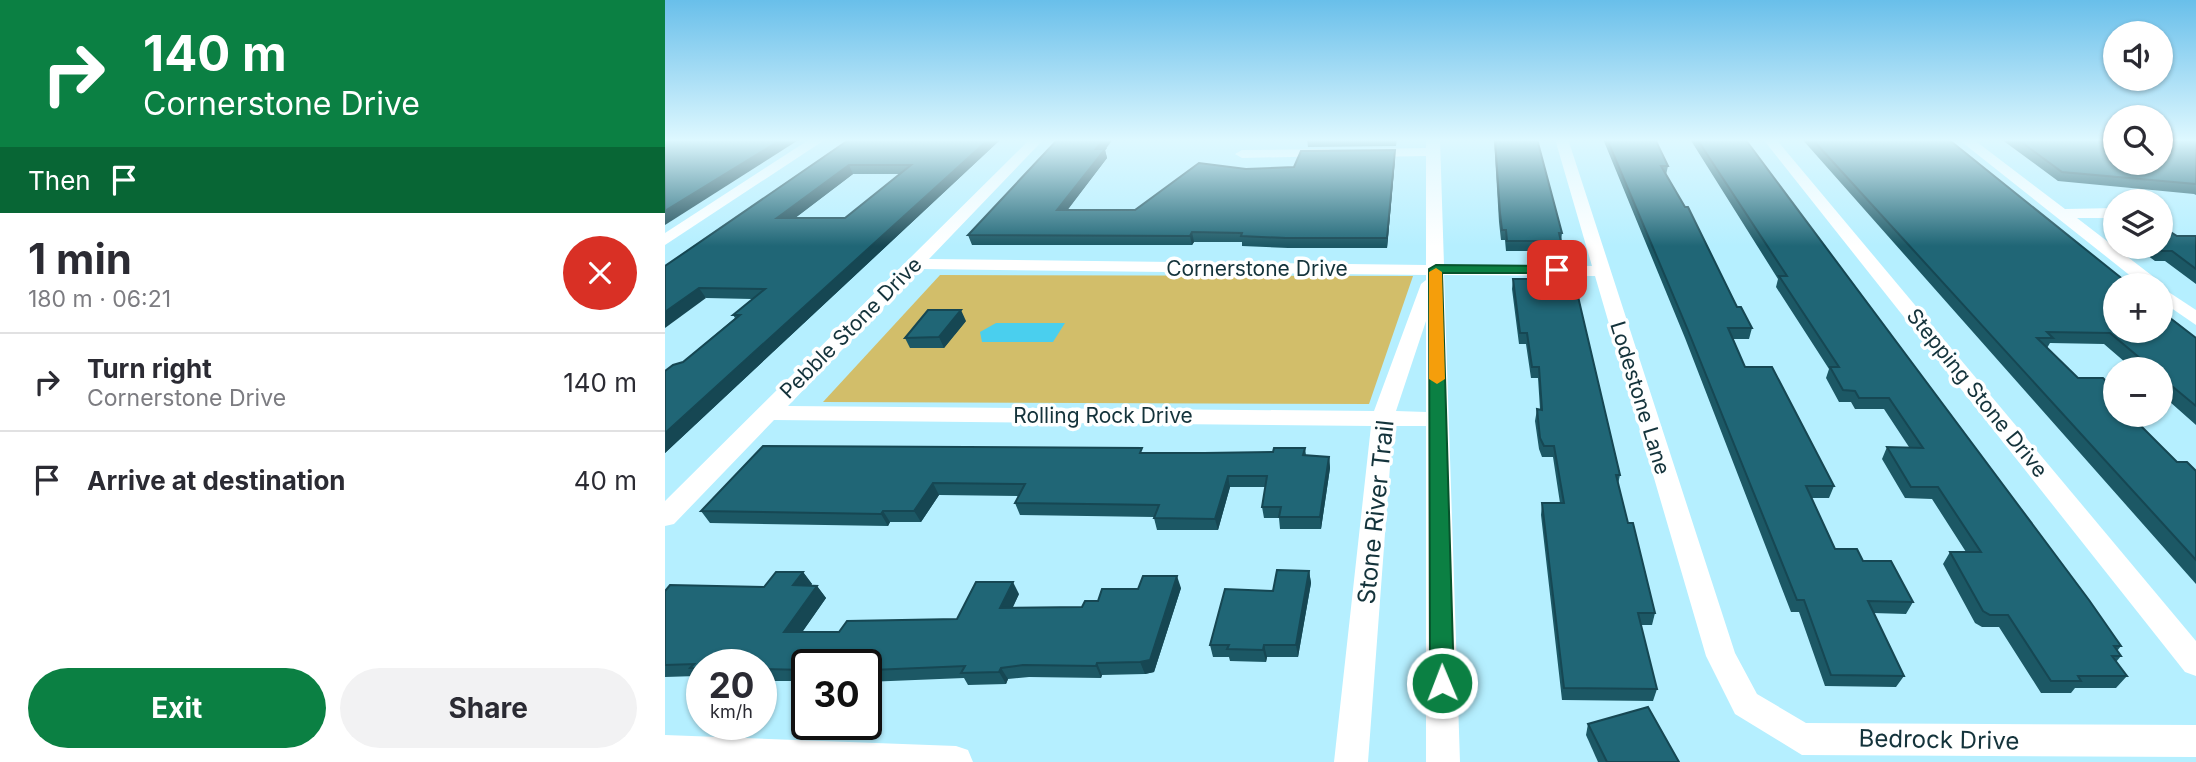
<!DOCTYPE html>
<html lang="en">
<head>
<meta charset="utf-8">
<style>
	body { margin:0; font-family:Inter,sans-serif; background:#f2f2f3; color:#2b2b33; height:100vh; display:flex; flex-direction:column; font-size:26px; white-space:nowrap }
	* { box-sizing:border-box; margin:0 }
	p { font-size:23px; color:#7c7c81 }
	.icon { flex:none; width:38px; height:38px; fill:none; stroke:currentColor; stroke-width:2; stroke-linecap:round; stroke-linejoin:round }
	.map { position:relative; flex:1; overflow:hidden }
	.side { display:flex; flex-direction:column; background:#fff; width:665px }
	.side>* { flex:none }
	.guide { background:#0b8043; color:#fff; overflow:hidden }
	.controls { position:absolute; left:1438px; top:21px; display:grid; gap:14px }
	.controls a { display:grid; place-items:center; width:70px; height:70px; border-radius:50%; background:#fff; box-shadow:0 2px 5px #0004; font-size:35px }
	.speed { position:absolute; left:21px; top:649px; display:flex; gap:14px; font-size:35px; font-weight:700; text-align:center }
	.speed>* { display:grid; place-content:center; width:91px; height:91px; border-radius:50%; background:#fff; box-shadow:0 2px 5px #0004; line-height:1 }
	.speed small { font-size:18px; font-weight:400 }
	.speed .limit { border:4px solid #111; border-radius:10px; background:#fff; color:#111 }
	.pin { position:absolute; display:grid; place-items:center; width:60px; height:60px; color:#fff; margin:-30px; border-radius:14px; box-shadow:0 4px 10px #0006 }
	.me { position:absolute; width:77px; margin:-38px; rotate:359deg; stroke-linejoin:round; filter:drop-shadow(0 0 5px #0008) }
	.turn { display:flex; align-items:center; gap:24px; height:147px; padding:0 28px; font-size:32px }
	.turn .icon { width:91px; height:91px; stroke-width:2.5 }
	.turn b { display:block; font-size:49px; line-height:60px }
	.then { display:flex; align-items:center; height:66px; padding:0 28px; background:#0003; gap:14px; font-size:26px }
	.round { display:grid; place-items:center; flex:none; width:74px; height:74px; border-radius:37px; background:#f2f2f3 }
	.summary { display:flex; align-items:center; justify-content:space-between; height:119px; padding:0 28px }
	h1 { font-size:42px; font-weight:700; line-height:52px }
	.cta { display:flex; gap:14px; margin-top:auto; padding:14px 28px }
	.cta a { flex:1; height:80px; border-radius:42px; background:#0b8043; color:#fff; font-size:28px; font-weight:700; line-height:80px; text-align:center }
	.cta a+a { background:#f2f2f3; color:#2b2b33 }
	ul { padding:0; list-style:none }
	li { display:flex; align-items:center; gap:21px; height:98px; padding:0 28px; border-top:2px solid #e1e1e2 }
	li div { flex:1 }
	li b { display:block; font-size:26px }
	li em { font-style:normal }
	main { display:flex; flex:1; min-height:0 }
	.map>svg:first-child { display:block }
</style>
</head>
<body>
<main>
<section class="side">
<div class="guide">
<div class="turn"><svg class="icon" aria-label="right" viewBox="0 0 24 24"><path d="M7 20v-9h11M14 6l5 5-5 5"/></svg><div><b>140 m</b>Cornerstone Drive</div></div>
<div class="then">Then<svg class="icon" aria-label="arrive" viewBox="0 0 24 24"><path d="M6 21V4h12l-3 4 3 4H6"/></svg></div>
</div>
<div class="summary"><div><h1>1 min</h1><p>180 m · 06:21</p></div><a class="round" style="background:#d93025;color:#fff"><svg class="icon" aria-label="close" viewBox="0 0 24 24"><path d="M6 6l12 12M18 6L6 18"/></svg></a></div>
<ul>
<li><svg class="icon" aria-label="right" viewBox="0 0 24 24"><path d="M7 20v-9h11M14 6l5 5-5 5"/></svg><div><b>Turn right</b><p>Cornerstone Drive</p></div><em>140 m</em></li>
<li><svg class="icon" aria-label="arrive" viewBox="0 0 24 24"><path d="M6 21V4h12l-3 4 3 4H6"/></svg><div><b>Arrive at destination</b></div><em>40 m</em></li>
</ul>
<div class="cta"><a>Exit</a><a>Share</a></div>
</section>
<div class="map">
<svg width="1531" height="762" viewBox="0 0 1531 762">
	<rect width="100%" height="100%" fill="#b5efff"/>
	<polygon fill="#d2be6a" points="275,275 748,276 704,404 158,402"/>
	<polygon fill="#4acfee" points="331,323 400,323 388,342 317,342 315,332"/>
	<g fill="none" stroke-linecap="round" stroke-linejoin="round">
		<g fill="#fff" fill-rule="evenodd">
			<polygon points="145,139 161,139 0,245 0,233"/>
			<path d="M365,139H379L264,259L761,265V156L703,157L696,153L703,149L761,148V139H775L779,265L927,266L890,139H903L1070,653L1092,694L1141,723L1531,725V757L1137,755L1070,714L1041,656L930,276L779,275L795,762H761V426H728L703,762H669L706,426L109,420L9,524L0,526V501ZM255,269L761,275V280L756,284L709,411L123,406ZM761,321V412L731,411Z"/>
			<polygon points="1098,139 1111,139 1531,641 1531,676 1520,672"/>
			<polygon points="1293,139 1308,139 1400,209 1451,208 1451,218 1412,218 1494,281 1497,285 1496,286 1477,285"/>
			<polygon points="664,149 671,153 669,156 577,158 570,154 577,150"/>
			<polygon points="1496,287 1531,310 1531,325 1496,301"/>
			<polygon points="0,735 291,746 303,750 308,762 0,762"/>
		</g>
	</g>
	<g fill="#1c5865" fill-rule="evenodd">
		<path d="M185,139H336L0,453V371L18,362L70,318L68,315L87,299L41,298L0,266ZM188,174H235L180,218H130Z"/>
		<polygon points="642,139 732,139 731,146 643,147"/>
		<polygon points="829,139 872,139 897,233 895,251 841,251 840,240 836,240 834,222"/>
		<polygon points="938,139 990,139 1003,166 1001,175 1072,307 1087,328 1084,339 1068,339 1080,367 1169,486 1164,498 1146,498 1170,549 1198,561 1248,602 1241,614 1208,613 1239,676 1231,687 1160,686 1134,612 1126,612 1020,338"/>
		<polygon points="1025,139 1080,139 1456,646 1452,651 1456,656 1451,662 1462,676 1451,688 1410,688 1406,693 1376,693 1334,627 1317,627 1310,623 1278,564 1285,552 1301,552 1267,499 1240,498 1217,459 1222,447 1244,447 1219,409 1190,409 1186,402 1174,402 1161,378 1164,369 1111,287 1113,279"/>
		<polygon points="1137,139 1283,139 1531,338 1531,425 1496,394 1496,369 1468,369 1439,344 1385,343 1382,348 1451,415 1468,415 1467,417 1512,462 1531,471 1531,584"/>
		<polygon points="1336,139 1531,139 1531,195 1529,194 1393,181"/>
		<polygon points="440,150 442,158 402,210 470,210 581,169 629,167 730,159 722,248 623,248 577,246 577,242 529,242 527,245 307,245 303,235"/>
		<polygon points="1512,236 1531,236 1531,284 1500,261 1490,261 1471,247 1496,247"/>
		<polygon points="848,279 955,475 953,484 963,523 990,613 987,625 976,625 992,689 988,701 897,700 876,515 877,503 895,503 888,457 877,457 874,449 870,421 872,409 875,409 873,378 866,378 861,344 854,344 847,289"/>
		<polygon points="301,321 279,348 245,348 240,338"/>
		<polygon points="640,448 641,455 664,457 665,468 656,529 615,529 614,518 599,518 597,507 600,487 565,487 553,530 492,530 489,518 489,517 355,515 350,503 353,496 274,495 256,522 225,522 223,526 45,523 36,511 479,453 608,452"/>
		<polygon points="644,571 646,583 633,657 602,657 601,662 565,661 564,657 548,657 545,645 608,591"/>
		<polygon points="138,572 147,584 145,586 152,586 161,598 137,632 174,632 292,619 354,594 347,608 417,607 433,601 473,589 516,588 489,672 480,674 437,675 436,678 364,677 343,679 341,684 303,685 299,678 201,682 201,665 142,665 142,681 96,681 96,665 37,665 37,680 32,676 0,677 0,591 99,587"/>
		<polygon points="923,724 1014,762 933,762 921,735"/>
	</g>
	<g fill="#164753">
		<polygon points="117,139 135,139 0,225 0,211"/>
		<polygon points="324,139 336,139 0,453 0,433"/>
		<polygon points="439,139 448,139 440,150 442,158 395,220 392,210 431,149"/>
		<polygon points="730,150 730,159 722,248 722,238"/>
		<polygon points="184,165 188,174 117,228 112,218"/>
		<polygon points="527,232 529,242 527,245 525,236"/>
		<polygon points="34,288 41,298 0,328 0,312"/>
		<polygon points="296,310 301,321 279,348 274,337"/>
		<polygon points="664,457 665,468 656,529 655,517"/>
		<polygon points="563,476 565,487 553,530 550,519"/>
		<polygon points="268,483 274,495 256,522 249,511"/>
		<polygon points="218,511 225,522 223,526 216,514"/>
		<polygon points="644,571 646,583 633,657 631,645"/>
		<polygon points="138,572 147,584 137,597 128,585"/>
		<polygon points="512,576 516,588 489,672 480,674 475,662"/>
		<polygon points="348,582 354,594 342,620 335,608"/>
		<polygon points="152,586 161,598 129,644 119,632"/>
		<polygon points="599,645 602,657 601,662 598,650"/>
		<polygon points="432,663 437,675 436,678 431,666"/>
		<polygon points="336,668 343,679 341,684 334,672"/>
	</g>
	<g fill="#206676" stroke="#164753" stroke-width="2" fill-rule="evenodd">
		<polygon points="0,139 117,139 0,211"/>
		<path d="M185,139H324L0,433V371L8,365L18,362L75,315H68L100,289L34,288L0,312V266ZM184,165H246L180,218H112Z"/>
		<polygon points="393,139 439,139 431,149 440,149 392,210 470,210 534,163 581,169 629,167 636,151 730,150 722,238 621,238 576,236 577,233 527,232 525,236 303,235"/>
		<polygon points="830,139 872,139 897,233 894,233 896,241 842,241 841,230 837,230 835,213"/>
		<polygon points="942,139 990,139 1003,166 996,166 1020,207 1023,207 1072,307 1076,307 1087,328 1063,328 1080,367 1107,367 1169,486 1141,486 1170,549 1192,549 1198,561 1226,561 1248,602 1203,601 1239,676 1166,675 1139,600 1132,600 1022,328"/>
		<polygon points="1032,139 1080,139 1424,600 1456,646 1449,646 1456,656 1447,656 1462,676 1413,676 1416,681 1386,681 1343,615 1325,615 1318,611 1285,552 1316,552 1273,487 1246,487 1222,447 1258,448 1224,398 1194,398 1190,391 1178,390 1165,367 1174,367 1114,276 1122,276"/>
		<polygon points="1147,139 1283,139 1465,285 1451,285 1451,331 1496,331 1496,311 1531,338 1531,406 1496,377 1496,369 1488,369 1445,333 1382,332 1388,338 1372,338 1413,378 1438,378 1451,391 1451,415 1465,415 1512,462 1522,462 1531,471 1531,560"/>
		<polygon points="1352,139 1451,139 1451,163 1496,163 1496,139 1531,139 1531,184 1397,172"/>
		<polygon points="1496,226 1512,236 1531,236 1531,269 1507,251 1497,251 1491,247 1496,247"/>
		<polygon points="848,279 904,279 906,288 911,288 955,475 951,475 963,523 968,523 990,613 973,613 992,689 899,688 877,503 899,503 889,446 879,446 875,438 872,409 877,410 874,367 867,367 862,333 855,333"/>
		<polygon points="263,310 296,310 274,337 240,338"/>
		<polygon points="98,446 477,448 475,453 539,453 608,452 609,448 640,448 638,455 664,457 655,517 614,517 616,507 597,507 602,476 563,476 550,519 489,518 494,505 350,503 360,484 268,483 249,511 218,511 216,514 36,511"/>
		<polygon points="612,570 644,571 631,645 599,645 598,650 562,649 564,645 545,645 560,589 608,591"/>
		<polygon points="111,572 138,572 128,585 152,586 119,632 174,632 182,621 292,619 311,582 348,582 335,608 417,607 420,601 433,601 437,589 473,589 478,576 512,576 485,660 475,662 432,663 431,666 358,665 336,668 334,672 296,673 300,666 207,670 201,670 201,665 142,665 142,670 96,669 96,665 37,665 37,669 25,668 29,664 0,665 0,591 5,585 99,587"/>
		<polygon points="983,707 1014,762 942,762 923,724"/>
	</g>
	<linearGradient id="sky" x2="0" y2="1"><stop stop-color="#69bfea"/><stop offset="0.57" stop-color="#def8ff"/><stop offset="1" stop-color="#def8ff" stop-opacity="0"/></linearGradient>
	<rect width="1531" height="246" fill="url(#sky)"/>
	<polygon fill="#0b8043" stroke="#07532c" stroke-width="2" points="892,266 896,267 896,273 777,273 789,683 785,690 777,693 769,690 765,683 764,269 771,265"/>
	<polygon fill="#f59e0b" points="771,268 777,272 780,379 772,384 764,379 764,272"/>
	<g text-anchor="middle" stroke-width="7" stroke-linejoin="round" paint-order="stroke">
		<g font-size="21" fill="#14333b" stroke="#fff">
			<text x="592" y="276">Cornerstone Drive</text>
			<text transform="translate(186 328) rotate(-45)" y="7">Pebble Stone Drive</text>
			<text transform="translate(1312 393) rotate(51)" y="7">Stepping Stone Drive</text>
			<text transform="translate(975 398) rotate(73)" y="7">Lodestone Lane</text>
			<text x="438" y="423">Rolling Rock Drive</text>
		</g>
		<g font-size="24" fill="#14333b" stroke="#fff">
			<text transform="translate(711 512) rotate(-84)" y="8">Stone River Trail</text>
			<text transform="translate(1274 740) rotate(1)" y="8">Bedrock Drive</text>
		</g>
	</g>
</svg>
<div class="controls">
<a><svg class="icon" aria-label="sound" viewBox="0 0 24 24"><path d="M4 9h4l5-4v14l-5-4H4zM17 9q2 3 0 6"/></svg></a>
<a><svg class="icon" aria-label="search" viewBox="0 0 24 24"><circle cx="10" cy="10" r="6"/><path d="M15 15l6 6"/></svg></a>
<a><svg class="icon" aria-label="layers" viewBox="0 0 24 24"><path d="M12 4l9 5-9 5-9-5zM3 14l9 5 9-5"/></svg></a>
<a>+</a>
<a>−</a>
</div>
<div class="speed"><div>20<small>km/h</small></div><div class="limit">30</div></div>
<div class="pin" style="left:892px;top:270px;background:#d93025"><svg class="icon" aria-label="arrive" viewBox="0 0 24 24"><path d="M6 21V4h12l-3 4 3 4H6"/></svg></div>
<svg class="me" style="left:777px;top:683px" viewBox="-20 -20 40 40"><circle r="17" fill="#0b8043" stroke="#fff" stroke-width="3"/><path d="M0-11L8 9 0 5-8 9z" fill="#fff"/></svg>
</div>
</main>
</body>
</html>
